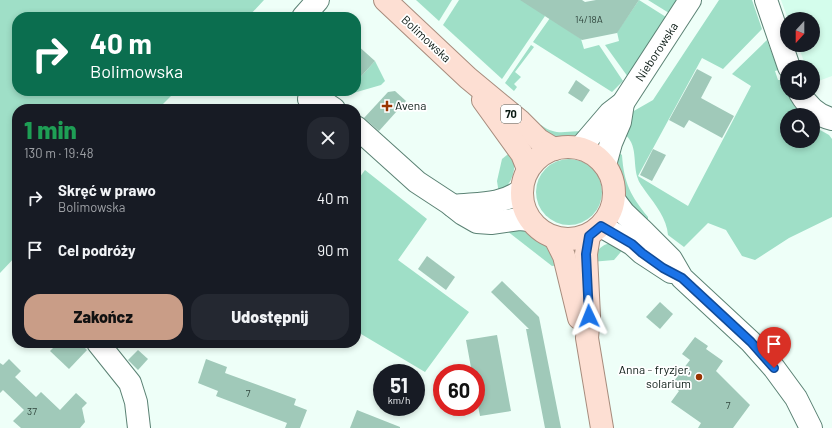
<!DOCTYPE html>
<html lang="pl">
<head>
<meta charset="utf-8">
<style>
	body { margin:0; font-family:Barlow,sans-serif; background:#242831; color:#f1f3f6; height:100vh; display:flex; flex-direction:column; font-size:15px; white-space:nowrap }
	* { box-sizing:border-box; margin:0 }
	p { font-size:13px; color:#9ea1a6 }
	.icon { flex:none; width:22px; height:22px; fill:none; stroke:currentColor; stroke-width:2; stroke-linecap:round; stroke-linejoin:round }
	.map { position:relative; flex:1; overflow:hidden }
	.sheet { position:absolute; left:12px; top:104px; width:349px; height:244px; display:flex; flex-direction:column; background:#171b24; border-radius:16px; box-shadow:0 2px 6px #0003 }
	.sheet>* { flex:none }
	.hud { position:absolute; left:12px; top:12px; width:349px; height:84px; border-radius:16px; box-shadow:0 2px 6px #0003; background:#0b6e4f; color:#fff; overflow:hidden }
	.needle { width:26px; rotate:201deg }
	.tools { position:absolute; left:780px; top:12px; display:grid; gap:8px }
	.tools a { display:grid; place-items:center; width:40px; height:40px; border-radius:50%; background:#171b24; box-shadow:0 2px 6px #0003; font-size:20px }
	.speed { position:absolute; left:373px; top:364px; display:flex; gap:8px; font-size:20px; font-weight:700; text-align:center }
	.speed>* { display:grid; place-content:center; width:52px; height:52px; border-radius:50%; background:#171b24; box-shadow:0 2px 6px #0003; line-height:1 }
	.speed small { font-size:10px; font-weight:400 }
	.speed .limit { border:6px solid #d22; background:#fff; color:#111 }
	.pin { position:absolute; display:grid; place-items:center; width:34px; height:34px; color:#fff; margin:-41px -17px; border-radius:50% 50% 50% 0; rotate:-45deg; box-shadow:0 0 4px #0007 }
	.pin .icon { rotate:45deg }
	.me { position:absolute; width:44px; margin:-22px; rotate:358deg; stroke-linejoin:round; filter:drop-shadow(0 0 3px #0008) }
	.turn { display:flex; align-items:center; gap:14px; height:84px; padding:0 12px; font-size:18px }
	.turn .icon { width:52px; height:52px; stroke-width:2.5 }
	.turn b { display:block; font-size:28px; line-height:34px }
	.round { display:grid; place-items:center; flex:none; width:42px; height:42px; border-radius:16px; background:#242831 }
	.head { display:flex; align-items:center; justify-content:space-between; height:68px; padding:0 12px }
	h1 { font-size:24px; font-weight:800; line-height:30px; color:#1e9e55 }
	.action { display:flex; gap:8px; margin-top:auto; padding:8px 12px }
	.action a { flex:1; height:46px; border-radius:16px; background:#c99d87; color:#111; font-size:16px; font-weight:800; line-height:46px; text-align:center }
	.action a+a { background:#242831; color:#f1f3f6 }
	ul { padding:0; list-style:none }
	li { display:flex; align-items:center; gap:12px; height:52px; padding:0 12px }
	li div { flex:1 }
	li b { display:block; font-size:15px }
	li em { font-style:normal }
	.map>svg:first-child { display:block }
</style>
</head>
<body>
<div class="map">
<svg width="832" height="428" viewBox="0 0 832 428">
	<rect width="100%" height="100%" fill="#eefff8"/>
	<polygon fill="#d4fdec" points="781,0 832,0 832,76 813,83 813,67 806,67 798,45 813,45 813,19 788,19"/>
	<g fill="#9fdfc7">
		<polygon points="0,0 264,0 248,17 17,17 17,91 176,91 158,109 17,109 17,255 0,273"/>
		<polygon points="416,0 452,0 439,21"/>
		<polygon points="459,0 529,0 545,16 502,79 443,25"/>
		<polygon points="639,0 666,17 628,77 605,45 619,41 617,32"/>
		<polygon points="648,0 678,0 669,13"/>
		<path d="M719,0H752L762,29L723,69L702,58L638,176L688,206L751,86L732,74L767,40L778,70L775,71L778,80H781L787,94L800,115H787V141H813V126L829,135L832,139V217L789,238L755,260L742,256L726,230L708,223L684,247L668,235C667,219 655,204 646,192C643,187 639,183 638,179C632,163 639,144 623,133L632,112L653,100Z"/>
		<polygon points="550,18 581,39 584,49 599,45 623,81 612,92 533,42"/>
		<polygon points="531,45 534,47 515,72 521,77 514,84 517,87 514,91 505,83"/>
		<polygon points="375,61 385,81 381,85 343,96 348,91 356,91 356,82"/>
		<path d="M541,125C559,138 567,129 585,132C564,145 557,139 537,129Z"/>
		<path d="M616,150L622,155C624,184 631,196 648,217V221L624,200L615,164Z"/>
		<path d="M512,151C517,168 514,182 499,194L497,181L502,159Z"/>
		<circle cx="569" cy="192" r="33"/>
		<polygon points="365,170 427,219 398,260 469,312 425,372 356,331 356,182"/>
		<polygon points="526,228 547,242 560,265 552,266 507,231"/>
		<path d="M610,243L625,247L614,260L591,262C596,252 599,246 610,243Z"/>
	</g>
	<g fill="#a0c9b9">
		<polygon points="520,0 582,0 585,2 596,0 639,0 617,33 582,40"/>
		<polygon points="356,44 375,61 356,82"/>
		<polygon points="697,69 712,77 701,98 734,116 722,138 689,120 684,128 669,120"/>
		<polygon points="576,80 590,90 582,102 568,93"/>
		<polygon points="395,91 406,101 379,131 364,118 388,92"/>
		<polygon points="653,149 666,155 652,181 640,175"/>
		<polygon points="427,256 455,277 446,290 418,269"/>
		<polygon points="502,281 539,317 561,428 545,428 526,329 529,329 491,292"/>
		<polygon points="660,302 673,314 660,329 646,317"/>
		<polygon points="497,335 511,411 480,416 476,396 476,373 472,373 466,340"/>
		<polygon points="695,337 708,346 706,349 723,361 716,371 750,405 733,428 698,428 701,423 671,402 679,391 671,385 690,360 682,354"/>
		<polygon points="58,343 80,343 87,350 69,369 50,351"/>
		<polygon points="138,350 148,359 138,370 128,360"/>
		<polygon points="9,359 21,371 15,377 36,397 41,392 60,410 76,393 87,403 82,408 85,422 80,428 21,428 13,421 24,410 3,390 0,393 0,363 3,365"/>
		<polygon points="206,359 227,367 225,373 296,399 294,405 307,410 300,428 285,428 287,423 216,396 218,391 198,383"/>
		<polygon points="357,410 400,427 400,428 350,428"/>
	</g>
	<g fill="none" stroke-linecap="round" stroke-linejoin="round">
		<defs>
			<g id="minor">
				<polyline points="766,0 789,67"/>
				<polyline points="303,17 318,0"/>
				<path d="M800,93C807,105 818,116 832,119"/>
				<polyline points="309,99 322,101 334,109"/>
				<polyline points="356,127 417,182 449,203 463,214 477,222 491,223 519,219 530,220"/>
				<polyline points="580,148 610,113 623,103 690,0"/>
				<polyline points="605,165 611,143 620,122 623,103"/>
				<polyline points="615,201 624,213 644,232 671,259 682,278 751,342 774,368 796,398 811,428"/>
				<path d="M453,206C478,203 500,206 522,190"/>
				<polyline points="601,226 632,244 642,253 671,272"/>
				<polyline points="98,343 130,383 136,402 139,428"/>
			</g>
			<g id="major">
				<polyline points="385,0 468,78 520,121 539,140 554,149"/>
				<polyline points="483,100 522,154 528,169"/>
				<circle cx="568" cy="193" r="46"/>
				<polyline points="589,236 586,254 589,316 587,338 602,428"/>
				<polyline points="555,238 564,256 579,318"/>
			</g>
		</defs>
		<use href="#minor" stroke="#5b8274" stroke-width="24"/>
		<use href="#major" stroke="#a78c7d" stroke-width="24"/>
		<use href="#minor" stroke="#fff" stroke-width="22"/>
		<use href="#major" stroke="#fddfd3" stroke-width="22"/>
	</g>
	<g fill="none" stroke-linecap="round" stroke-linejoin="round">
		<defs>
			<polyline id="route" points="589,316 586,254 589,236 601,226 632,244 642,253 663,268 682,278 751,342 774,368"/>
		</defs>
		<use href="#route" stroke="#114b97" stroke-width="10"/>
		<use href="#route" stroke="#1a73e8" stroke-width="7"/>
	</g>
	<g fill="#983400" stroke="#fff" stroke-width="1.5">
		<path d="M385 100h4v4h4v4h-4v4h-4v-4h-4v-4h4z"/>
		<circle cx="699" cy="377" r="4"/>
	</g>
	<g text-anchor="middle" stroke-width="3.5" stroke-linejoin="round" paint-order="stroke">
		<g font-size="10" fill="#30463d">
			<text x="589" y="23">14/18A</text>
			<text x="248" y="397">7</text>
			<text x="728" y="409">7</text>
			<text x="32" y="415">37</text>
		</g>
		<rect fill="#fff" stroke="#545f5a" stroke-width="1" x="501" y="105" width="20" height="18" rx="3"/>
		<g font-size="11" font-weight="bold" fill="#0a1a14">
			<text x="511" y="118">70</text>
		</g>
		<g font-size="12" fill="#0a1a14" stroke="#fff">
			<text transform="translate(426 39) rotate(43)" y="4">Bolimowska</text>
			<text transform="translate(657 52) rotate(-57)" y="4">Nieborowska</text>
		</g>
		<g font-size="12" fill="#0a1a14" stroke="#fff" text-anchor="start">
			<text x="395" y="110">Avena</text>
			<text x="691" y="374" text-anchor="end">Anna - fryzjer,<tspan x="691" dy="14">solarium</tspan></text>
		</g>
	</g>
</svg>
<div class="tools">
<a><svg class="needle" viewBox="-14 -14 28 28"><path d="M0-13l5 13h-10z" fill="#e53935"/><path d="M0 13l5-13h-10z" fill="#9ea1a6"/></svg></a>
<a><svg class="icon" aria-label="sound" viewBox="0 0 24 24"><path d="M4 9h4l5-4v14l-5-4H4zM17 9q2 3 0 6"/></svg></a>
<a><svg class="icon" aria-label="search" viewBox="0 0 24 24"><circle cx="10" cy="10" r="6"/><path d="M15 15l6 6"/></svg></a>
</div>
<div class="speed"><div>51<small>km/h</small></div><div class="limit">60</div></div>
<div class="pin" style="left:774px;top:368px;background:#d93025"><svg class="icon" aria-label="arrive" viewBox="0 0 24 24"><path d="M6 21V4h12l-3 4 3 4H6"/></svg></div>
<svg class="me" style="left:589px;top:316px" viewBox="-20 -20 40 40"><path d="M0-17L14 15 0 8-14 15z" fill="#1a73e8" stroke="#fff" stroke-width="4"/></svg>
<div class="hud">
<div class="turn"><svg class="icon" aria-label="right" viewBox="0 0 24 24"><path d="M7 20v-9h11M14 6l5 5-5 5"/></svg><div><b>40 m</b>Bolimowska</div></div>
</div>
<section class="sheet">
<div class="head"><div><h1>1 min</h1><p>130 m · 19:48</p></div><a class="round"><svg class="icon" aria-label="close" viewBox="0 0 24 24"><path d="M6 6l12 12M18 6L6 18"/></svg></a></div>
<ul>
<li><svg class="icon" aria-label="right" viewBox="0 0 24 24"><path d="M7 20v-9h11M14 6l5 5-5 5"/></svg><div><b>Skręć w prawo</b><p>Bolimowska</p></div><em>40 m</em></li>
<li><svg class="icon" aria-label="arrive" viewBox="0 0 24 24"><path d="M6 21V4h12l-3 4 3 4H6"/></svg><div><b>Cel podróży</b></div><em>90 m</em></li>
</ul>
<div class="action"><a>Zakończ</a><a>Udostępnij</a></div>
</section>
</div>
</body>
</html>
